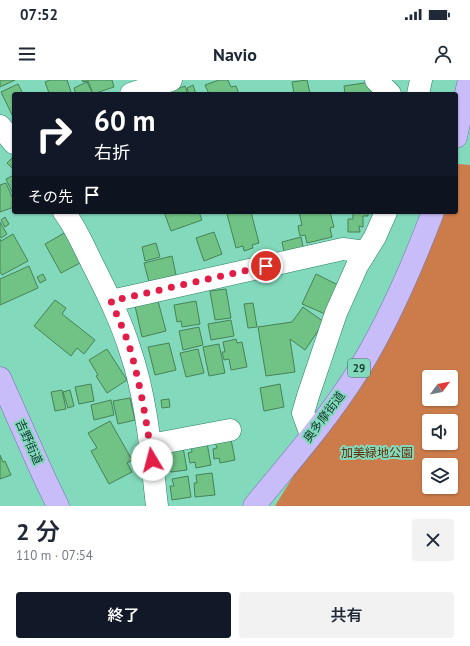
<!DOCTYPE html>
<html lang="ja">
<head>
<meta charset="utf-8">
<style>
	body { margin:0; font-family:"PT Sans","Noto Sans JP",sans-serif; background:#f2f2f3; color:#1f2937; height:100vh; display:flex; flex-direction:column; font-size:15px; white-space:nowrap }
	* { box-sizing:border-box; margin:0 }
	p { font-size:13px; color:#747a83 }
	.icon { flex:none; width:22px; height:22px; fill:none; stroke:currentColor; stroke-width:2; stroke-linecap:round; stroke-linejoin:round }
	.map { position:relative; height:426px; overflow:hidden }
	.sheet { display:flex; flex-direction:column; background:#fff; flex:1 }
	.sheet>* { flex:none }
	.banner { position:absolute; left:12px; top:12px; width:446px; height:122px; border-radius:4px; box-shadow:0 1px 3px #0004; background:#111827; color:#fff; overflow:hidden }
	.needle { width:26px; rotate:58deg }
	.buttons { position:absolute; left:422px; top:290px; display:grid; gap:8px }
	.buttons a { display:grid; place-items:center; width:36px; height:36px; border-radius:4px; background:#fff; box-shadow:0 1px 3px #0004; font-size:20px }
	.pin { position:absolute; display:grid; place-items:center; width:34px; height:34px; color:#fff; margin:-17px; border:2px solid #fff; border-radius:50%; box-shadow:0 1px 4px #0007 }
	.me { position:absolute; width:44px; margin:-22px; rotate:352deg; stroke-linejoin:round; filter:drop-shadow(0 0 3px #0008) }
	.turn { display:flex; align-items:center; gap:14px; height:84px; padding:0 16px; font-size:18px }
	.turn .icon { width:52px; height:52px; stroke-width:2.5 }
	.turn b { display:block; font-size:28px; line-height:34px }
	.then { display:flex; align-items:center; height:38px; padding:0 16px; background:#0003; gap:8px; font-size:15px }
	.round { display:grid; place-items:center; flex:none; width:42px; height:42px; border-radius:4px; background:#f2f2f3 }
	.overview { display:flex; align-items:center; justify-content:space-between; height:68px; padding:0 16px }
	h1 { font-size:24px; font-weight:600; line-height:30px }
	.primary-button { display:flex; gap:8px; margin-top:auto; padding:8px 16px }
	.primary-button a { flex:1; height:46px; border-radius:4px; background:#111827; color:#fff; font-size:16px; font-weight:600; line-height:46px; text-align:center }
	.primary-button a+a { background:#f2f2f3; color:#1f2937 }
	.status { display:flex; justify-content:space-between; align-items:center; height:28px; padding:0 20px; background:#fff; direction:ltr }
	.status svg { height:11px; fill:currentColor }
	header { display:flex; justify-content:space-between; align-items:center; height:52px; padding:0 16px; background:#fff; font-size:18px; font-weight:600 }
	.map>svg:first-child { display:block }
</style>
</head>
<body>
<div class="status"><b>07:52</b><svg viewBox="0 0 49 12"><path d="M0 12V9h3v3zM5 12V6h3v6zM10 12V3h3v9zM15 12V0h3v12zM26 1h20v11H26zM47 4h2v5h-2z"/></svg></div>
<header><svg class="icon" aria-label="menu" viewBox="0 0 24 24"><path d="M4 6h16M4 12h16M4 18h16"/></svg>Navio<svg class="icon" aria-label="person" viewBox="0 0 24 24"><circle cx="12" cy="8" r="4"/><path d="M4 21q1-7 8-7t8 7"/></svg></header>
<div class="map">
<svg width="470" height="426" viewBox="0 0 470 426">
	<rect width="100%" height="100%" fill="#82d9bc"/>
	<path fill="#cc7c4b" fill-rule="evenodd" d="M458,84L470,85V426H275L301,384L441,132H456V89ZM429,297H451V319H429ZM429,341H451V363H429ZM429,385H451V407H429Z"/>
	<g fill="#71c285" stroke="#468356">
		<polygon points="0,0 15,0 0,7"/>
		<polygon points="50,0 67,0 71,12 66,14 48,14 49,13 45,2"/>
		<polygon points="82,0 112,0 114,7 93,14 88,1 83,2"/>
		<polygon points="219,0 228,0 231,7 236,6 239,14 209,14 205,5"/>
		<polygon points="307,0 310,13 294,14 292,2"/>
		<polygon points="87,2 93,14 76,14 74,8"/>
		<polygon points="371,2 373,14 345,14 344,6"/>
		<polygon points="18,4 23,14 14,14 14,39 1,12"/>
		<polygon points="193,5 196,14 189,14 187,8"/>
		<polygon points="185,6 188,14 167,14 167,13"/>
		<polygon points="13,77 14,78 14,90 7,83"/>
		<polygon points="14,95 14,116 6,99"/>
		<polygon points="6,103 14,121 14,127 0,132 0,105"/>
		<polygon points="164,132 199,132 202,140 171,151"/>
		<polygon points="234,132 251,132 259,163 252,165 253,168 244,171 243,166 236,168 227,134"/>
		<polygon points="299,132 330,132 334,147 330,148 332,157 307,163 305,155 300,156 298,146 302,145"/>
		<polygon points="353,132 368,132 368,136 363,136 363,147 359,146 360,152 348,152 348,139 353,139"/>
		<polygon points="5,137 9,144 5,147 1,140"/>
		<polygon points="0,142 7,154 1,158 0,156"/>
		<polygon points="66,152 82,182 61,193 45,164"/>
		<polygon points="214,152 222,174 204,181 196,158"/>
		<polygon points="13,154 28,181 2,195 0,192 0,159 1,161"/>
		<polygon points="301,157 304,171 285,176 282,162"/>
		<polygon points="156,163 160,177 145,181 142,167"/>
		<polygon points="172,176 176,195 149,202 144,183"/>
		<polygon points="29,186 38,208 0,225 0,199"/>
		<polygon points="43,194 46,200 40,203 37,197"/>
		<polygon points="316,194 338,205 325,234 302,224"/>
		<polygon points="226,209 231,238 215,240 210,211"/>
		<polygon points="55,220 66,228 62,234 95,260 84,274 77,268 71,276 34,246"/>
		<polygon points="158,221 166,251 142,257 135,226"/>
		<polygon points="196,221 200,244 182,247 181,241 177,242 174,225"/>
		<polygon points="253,223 257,247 248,248 244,224"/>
		<polygon points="303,227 324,242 305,270 290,259 295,292 266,296 258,247 292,242"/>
		<polygon points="231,240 234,256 211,260 208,244"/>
		<polygon points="199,247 203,265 183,270 179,251"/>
		<polygon points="236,259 237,263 242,262 247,287 231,290 229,279 224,280 222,272 225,272 223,262"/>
		<polygon points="169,263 176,290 155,295 148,267"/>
		<polygon points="219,264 225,293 209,296 203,267"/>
		<polygon points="107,269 127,300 107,313 96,296 98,295 89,280"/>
		<polygon points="198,269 204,293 186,297 180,273"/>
		<polygon points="91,304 94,321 79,324 75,307"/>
		<polygon points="280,304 284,327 264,331 260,308"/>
		<polygon points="62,310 66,329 55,331 51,312"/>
		<polygon points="70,310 74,326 68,328 63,312"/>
		<polygon points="130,318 135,340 118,344 113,321"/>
		<polygon points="169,319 170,327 162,328 161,320"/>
		<polygon points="111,320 114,335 94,340 91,325"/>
		<polygon points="110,341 132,380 127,383 132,392 109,404 91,371 97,368 88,353"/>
		<polygon points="231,359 235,380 220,383 219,378 214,379 213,369 217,368 215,362"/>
		<polygon points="207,363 211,385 196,388 195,382 190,383 188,373 192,372 191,366"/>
		<polygon points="183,367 187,390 171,392 170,386 165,388 164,378 168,377 167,370"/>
		<polygon points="0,375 3,382 5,381 11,395 0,399"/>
		<polygon points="212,393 215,415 195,417 194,403 197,403 196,395"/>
		<polygon points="188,396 191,417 172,420 170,406 174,406 172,399"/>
	</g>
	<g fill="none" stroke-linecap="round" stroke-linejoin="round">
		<defs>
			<g id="minor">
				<polyline points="376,0 390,14"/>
				<polyline points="131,14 171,0"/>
				<polyline points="418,14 421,0"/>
				<polyline points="0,46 14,63"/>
				<path d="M64,132C77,149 85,170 95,189C108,215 121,241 130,270C147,319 151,374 157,426"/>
				<polyline points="111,221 343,169 365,172"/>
				<polyline points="311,355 303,333 308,316 336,233 357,186 375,157 386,132"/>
				<polyline points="150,365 230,350"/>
			</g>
			<g id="major">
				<polyline points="456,57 469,0"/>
				<polyline points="0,298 44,397 58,426"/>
				<path d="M254,426C290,382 328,339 358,291C389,241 412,187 433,132"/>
			</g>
		</defs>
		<use href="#minor" stroke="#228067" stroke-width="23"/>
		<use href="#major" stroke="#7173ae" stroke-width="23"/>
		<use href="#minor" stroke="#fff" stroke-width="22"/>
		<use href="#major" stroke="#c8bdf8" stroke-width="22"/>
	</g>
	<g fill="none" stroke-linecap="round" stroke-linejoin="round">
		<path stroke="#e11d48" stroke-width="7" stroke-dasharray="0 12.6" d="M152,380C147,344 141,308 131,272C126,254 118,238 111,221L266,186"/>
	</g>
	<g text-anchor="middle" stroke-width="4" stroke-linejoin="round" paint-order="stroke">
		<rect fill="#82d9bc" stroke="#366a59" stroke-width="1" x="348" y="279" width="22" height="18" rx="3"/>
		<g font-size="11" font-weight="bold" fill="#153a2f">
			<text x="359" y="292">29</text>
		</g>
		<g font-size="12" fill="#153a2f" stroke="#82d9bc">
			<text transform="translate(324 337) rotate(-53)" y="4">奥多摩街道</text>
			<text transform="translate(29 362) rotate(66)" y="4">吉野街道</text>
		</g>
		<g font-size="12" fill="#632f09" stroke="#82d9bc">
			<text x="377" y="377">加美緑地公園</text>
		</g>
	</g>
</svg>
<div class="buttons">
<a><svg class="needle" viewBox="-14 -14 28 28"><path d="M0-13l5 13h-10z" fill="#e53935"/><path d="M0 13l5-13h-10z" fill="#747a83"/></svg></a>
<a><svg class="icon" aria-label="sound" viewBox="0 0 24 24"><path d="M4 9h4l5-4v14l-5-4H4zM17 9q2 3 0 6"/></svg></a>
<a><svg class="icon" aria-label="layers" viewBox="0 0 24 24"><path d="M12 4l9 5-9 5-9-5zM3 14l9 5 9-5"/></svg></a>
</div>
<div class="pin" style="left:266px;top:186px;background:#d93025"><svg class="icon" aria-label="arrive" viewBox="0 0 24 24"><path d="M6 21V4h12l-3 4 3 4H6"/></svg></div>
<svg class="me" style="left:152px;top:380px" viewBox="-20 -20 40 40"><circle r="19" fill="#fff"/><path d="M0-13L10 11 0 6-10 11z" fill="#e11d48"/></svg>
<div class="banner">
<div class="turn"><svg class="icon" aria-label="right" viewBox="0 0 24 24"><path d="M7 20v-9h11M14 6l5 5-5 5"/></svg><div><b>60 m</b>右折</div></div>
<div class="then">その先<svg class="icon" aria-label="arrive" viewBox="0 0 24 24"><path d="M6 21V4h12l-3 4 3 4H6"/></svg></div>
</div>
</div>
<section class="sheet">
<div class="overview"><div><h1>2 分</h1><p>110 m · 07:54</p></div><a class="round"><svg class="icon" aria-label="close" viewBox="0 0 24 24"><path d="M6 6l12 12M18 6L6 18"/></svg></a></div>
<div class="primary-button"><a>終了</a><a>共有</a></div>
</section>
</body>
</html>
